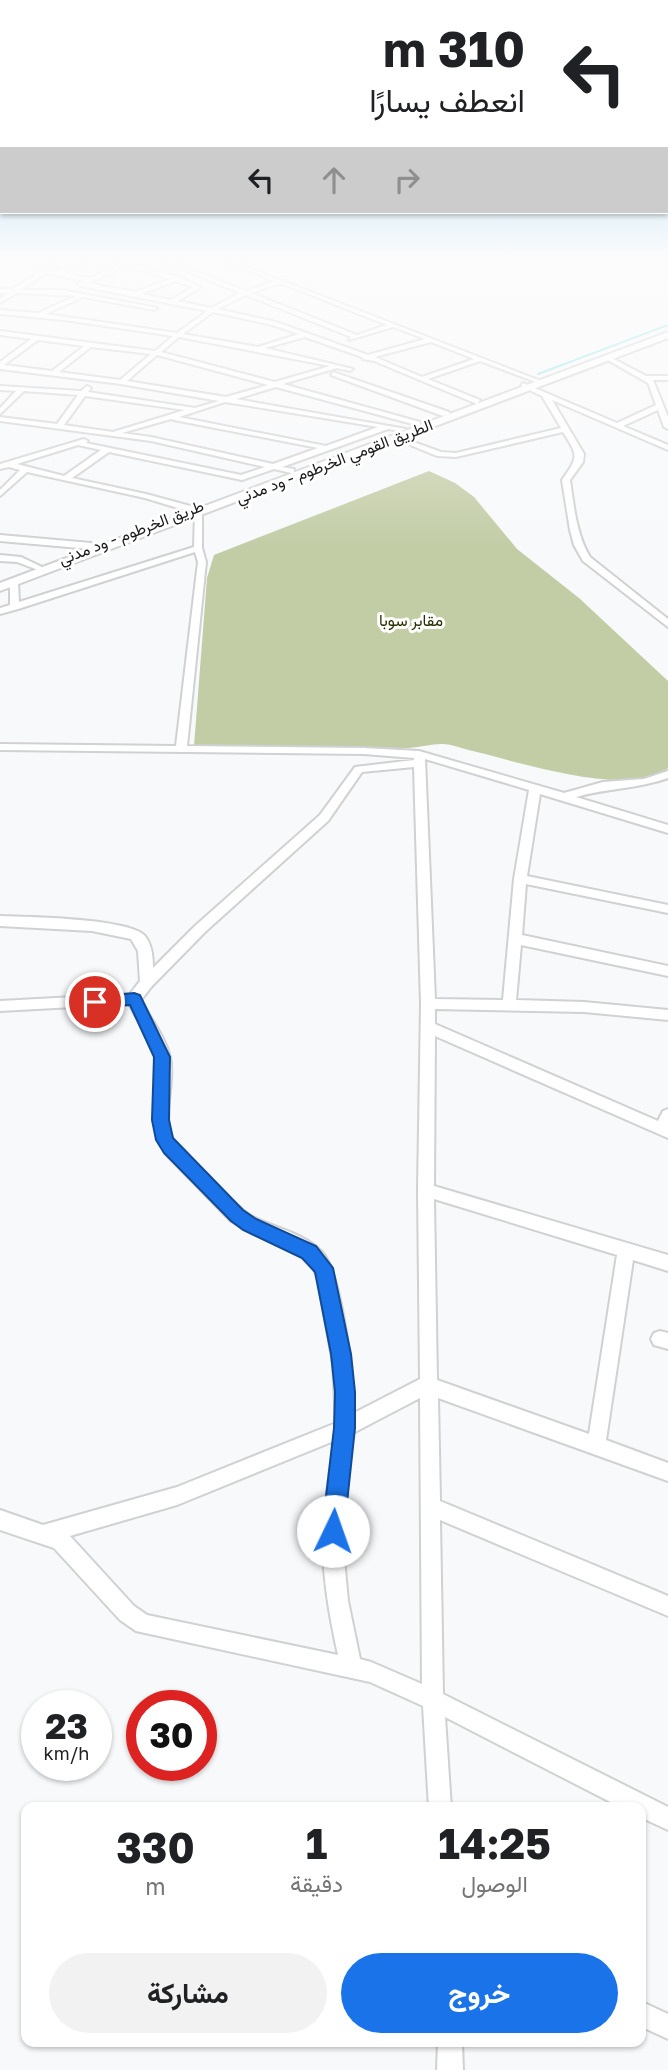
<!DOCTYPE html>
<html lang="ar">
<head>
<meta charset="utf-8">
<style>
	body { margin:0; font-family:"Golos Text",Vazirmatn,sans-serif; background:#f2f2f2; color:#202124; direction:rtl; height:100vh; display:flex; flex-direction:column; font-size:26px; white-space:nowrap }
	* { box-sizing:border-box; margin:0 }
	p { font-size:23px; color:#757577 }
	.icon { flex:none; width:38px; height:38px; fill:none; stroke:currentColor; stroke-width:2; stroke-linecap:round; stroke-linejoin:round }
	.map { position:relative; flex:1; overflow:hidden; direction:ltr }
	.drawer { position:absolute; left:21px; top:1802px; width:625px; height:245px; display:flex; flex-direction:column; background:#fff; border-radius:14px; box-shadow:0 2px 5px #0004; direction:rtl }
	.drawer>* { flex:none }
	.banner { position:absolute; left:0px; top:0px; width:668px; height:214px; box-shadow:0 2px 5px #0004; direction:rtl; background:#fff; color:#202124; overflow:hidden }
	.speed { position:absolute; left:21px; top:1690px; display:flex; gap:14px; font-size:35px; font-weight:700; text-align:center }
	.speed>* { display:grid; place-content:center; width:91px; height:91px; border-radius:50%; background:#fff; box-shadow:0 2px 5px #0004; line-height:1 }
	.speed small { font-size:18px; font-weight:400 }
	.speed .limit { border:10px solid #d22; background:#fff; color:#111 }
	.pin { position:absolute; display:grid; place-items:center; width:60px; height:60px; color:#fff; margin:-30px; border:4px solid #fff; border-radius:50%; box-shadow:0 2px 7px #0007 }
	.me { position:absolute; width:77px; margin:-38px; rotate:3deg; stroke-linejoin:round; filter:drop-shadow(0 0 5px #0008) }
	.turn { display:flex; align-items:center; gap:24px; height:147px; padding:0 28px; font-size:32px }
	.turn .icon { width:91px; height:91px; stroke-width:2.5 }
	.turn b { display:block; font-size:49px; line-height:60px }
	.lanes { display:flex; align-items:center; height:66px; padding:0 28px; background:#0003; justify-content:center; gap:35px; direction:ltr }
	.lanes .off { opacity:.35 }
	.eta { display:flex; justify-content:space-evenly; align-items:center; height:119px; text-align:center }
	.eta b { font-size:42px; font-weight:700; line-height:49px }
	.primary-button { display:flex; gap:14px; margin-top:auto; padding:14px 28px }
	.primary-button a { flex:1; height:80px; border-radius:42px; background:#1a73e8; color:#fff; font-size:28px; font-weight:700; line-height:80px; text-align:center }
	.primary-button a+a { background:#f2f2f2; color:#202124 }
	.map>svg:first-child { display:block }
</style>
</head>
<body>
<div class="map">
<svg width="668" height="2070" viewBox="0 0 668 2070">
	<rect width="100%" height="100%" fill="#f8f9fa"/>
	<path fill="#c2cca5" d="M429,471L455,483L474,497L517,549L579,598L668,681V768C631,799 519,762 473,751C463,749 452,744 442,744C431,744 420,747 409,748L194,746L207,578L214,555Z"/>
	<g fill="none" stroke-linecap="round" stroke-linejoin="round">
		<polyline stroke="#8ee4e3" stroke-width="2" points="538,374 668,325"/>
		<defs>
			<g id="minor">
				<path d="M60,259H66L50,270C65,273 75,259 90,259L65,273L89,278L121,264L103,259L126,262L141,259L132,264L178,277L201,287L178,301L211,308L240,293L157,259H164L246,291L274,281L219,259H226L546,383L541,384L480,361L428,379L480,400L477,404L374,361L363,359L362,357L305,337L265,348L353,369L350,371L337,368L283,384L420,422V426L276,387L236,399L406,429L402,431L388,429L282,467L294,469V473H291L274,469L242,480L109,452L72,478L146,494L194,507L195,509L191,512L145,498L27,472L0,496V490L20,470L9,467L0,469V464L84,439L88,441L86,443L241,475L265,467L151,441L0,421V417L57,424L78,395L24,391L0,414V408L16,391L0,390V386L81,391L87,386L91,388L88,392L195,408L219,401L121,384L0,369V362L31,339L0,335V331L155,351L173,336L64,320L0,314V310L38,313L76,296L16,293L0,303V298L8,293H0V289H13ZM127,266L169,279L135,292L88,283ZM46,273L83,281L77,284L80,286L207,311L177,333L46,314L83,297L154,310L157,308L62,290H21ZM175,281L193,287L171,300L142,294ZM280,283L387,325L357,335L251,293ZM246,295L351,337L349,340L393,327L425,339L368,355L276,322L218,309ZM213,312L272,325L299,334L258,347L183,334ZM179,337L330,366L275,382L161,352ZM38,340L84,346L52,371L4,365ZM431,342L474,359L422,377L375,357ZM91,347L151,354L120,380L59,372ZM157,355L268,385L226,397L127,381ZM85,396L185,410L113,432L64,425ZM225,402L378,427L326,446L179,417ZM171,419L174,420L318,448L273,464L151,437L122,433ZM78,445L101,450L64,476L17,464Z"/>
				<path d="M606,357H610L646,376H668V380H653L668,417V429L664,427L658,410L623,426L668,445V450L552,400L584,454L583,462L570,480C574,506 576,534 590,557L668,619V627L583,561L574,545L570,530L562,480C579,456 578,456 563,432L456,457L437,456L393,438L397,436L441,452L456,453L561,428L542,396L521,386L523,383L617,423L656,405L648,383L606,359Z"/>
				<polygon points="333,372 449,412 450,414 443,416 331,375"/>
				<path d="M195,511L202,513V548L206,562L187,746L364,748L419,751L564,793L603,782L644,779L668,771V778C638,789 607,788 576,797L668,825V833L540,794L527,876L668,905V913L526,884L522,935L668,966V976L521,945L516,1000L584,1002L668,1010V1020L584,1012L435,1009V1024L658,1121L663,1111L668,1109V1138L435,1036L434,1186L668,1255V1271L633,1260L606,1440L668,1463V1481L438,1398L440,1501L668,1596V1616L440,1520L443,1694L668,1807V1830L640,1817V1808H622L445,1717L451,1808H429L423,1706L370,1682L136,1631L120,1620L54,1548L0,1530V1510L43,1525L177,1487L336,1423L333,1364L318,1279L311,1263L294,1250L231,1221L165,1153L158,1138L154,1118L156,1057L149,1040L129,1004L0,1011V1001L130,994L140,981L138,951L131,939L92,931L0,926V916C26,917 129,918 145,936C152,945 153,957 153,968L195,926L320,815L355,767L414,760V758L364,754L0,750V744L176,746L198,562L195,552L18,609L0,614V608L10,605V580L18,582L19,602L194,547ZM425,759L529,790L514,879L503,1000L435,999ZM414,767L421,1004L418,1190L420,1379L354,1413C354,1383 342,1273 322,1252C304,1233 274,1228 251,1216C239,1209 182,1154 174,1142C160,1116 176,1084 170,1057C165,1036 150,1019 141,1000L152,986L205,932L328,821L362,772ZM434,1199L617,1255L589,1434L437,1380ZM420,1398L422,1684L371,1662L360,1659L348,1601L343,1549V1518L353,1433ZM334,1441C331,1472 324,1502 323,1532C322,1574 329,1614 338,1655L147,1615L134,1606L70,1536L177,1505Z"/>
				<polygon points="0,535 91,543 95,546 91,549 0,541"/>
				<polygon points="0,555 21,557 42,567 38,570 17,562 0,561"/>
				<polygon points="660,1331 668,1333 668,1349 654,1345 651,1339 654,1333"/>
				<polygon points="640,2001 668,2014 668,2039 640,2026"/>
				<polygon points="438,2042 462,2042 463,2070 437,2070"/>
			</g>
			<polygon id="highway" points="668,332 668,338 0,591 0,583"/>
		</defs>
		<use href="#minor" stroke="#d0d1d2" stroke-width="4"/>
		<use href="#highway" stroke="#d0d1d2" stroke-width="4"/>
		<use href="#minor" fill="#fff" fill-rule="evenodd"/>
		<use href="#highway" fill="#fff" fill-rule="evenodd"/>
	</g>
	<linearGradient id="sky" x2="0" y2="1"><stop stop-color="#84c7e6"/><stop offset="0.47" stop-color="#fcfcfd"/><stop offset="1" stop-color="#fcfcfd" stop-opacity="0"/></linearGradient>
	<rect width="668" height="549" fill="url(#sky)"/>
	<polygon fill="#1a73e8" stroke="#114b97" stroke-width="2" points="134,993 140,995 170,1057 169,1120 173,1138 243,1210 256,1219 316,1246 333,1268 351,1354 355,1392 355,1428 344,1531 341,1539 333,1542 325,1539 322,1531 334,1428 335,1392 331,1354 315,1272 302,1258 243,1230 231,1221 164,1153 156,1140 152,1120 154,1057 130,1005 95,1008 87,1002 95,997"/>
	<g text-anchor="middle" stroke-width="6" stroke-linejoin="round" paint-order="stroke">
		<g font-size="16" fill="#1a1a1a" stroke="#fff">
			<text transform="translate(334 461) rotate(-21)" y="6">الطريق القومي الخرطوم - ود مدني</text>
			<text transform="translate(131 532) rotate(-21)" y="6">طريق الخرطوم - ود مدني</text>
		</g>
		<g font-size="16" fill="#262e00" stroke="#fff">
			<text x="411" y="626">مقابر سوبا</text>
		</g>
	</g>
</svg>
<div class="speed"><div>23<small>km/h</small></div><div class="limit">30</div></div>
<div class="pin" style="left:95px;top:1002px;background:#d93025"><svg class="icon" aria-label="arrive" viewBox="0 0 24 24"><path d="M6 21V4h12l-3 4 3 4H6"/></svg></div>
<svg class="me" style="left:333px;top:1531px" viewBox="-20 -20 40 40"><circle r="19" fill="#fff"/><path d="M0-13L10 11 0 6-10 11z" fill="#1a73e8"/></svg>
<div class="banner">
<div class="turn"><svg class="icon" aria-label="left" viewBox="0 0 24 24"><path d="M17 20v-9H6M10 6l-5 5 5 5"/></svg><div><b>310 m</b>انعطف يسارًا</div></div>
<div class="lanes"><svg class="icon" aria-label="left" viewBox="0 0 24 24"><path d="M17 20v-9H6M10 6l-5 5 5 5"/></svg><svg class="icon off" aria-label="ahead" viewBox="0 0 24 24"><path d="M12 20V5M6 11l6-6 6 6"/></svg><svg class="icon off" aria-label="right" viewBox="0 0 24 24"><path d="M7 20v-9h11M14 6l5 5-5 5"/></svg></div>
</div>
<section class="drawer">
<div class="eta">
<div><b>14:25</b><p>الوصول</p></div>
<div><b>1</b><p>دقيقة</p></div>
<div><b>330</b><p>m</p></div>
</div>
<div class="primary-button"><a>خروج</a><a>مشاركة</a></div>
</section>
</div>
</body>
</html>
